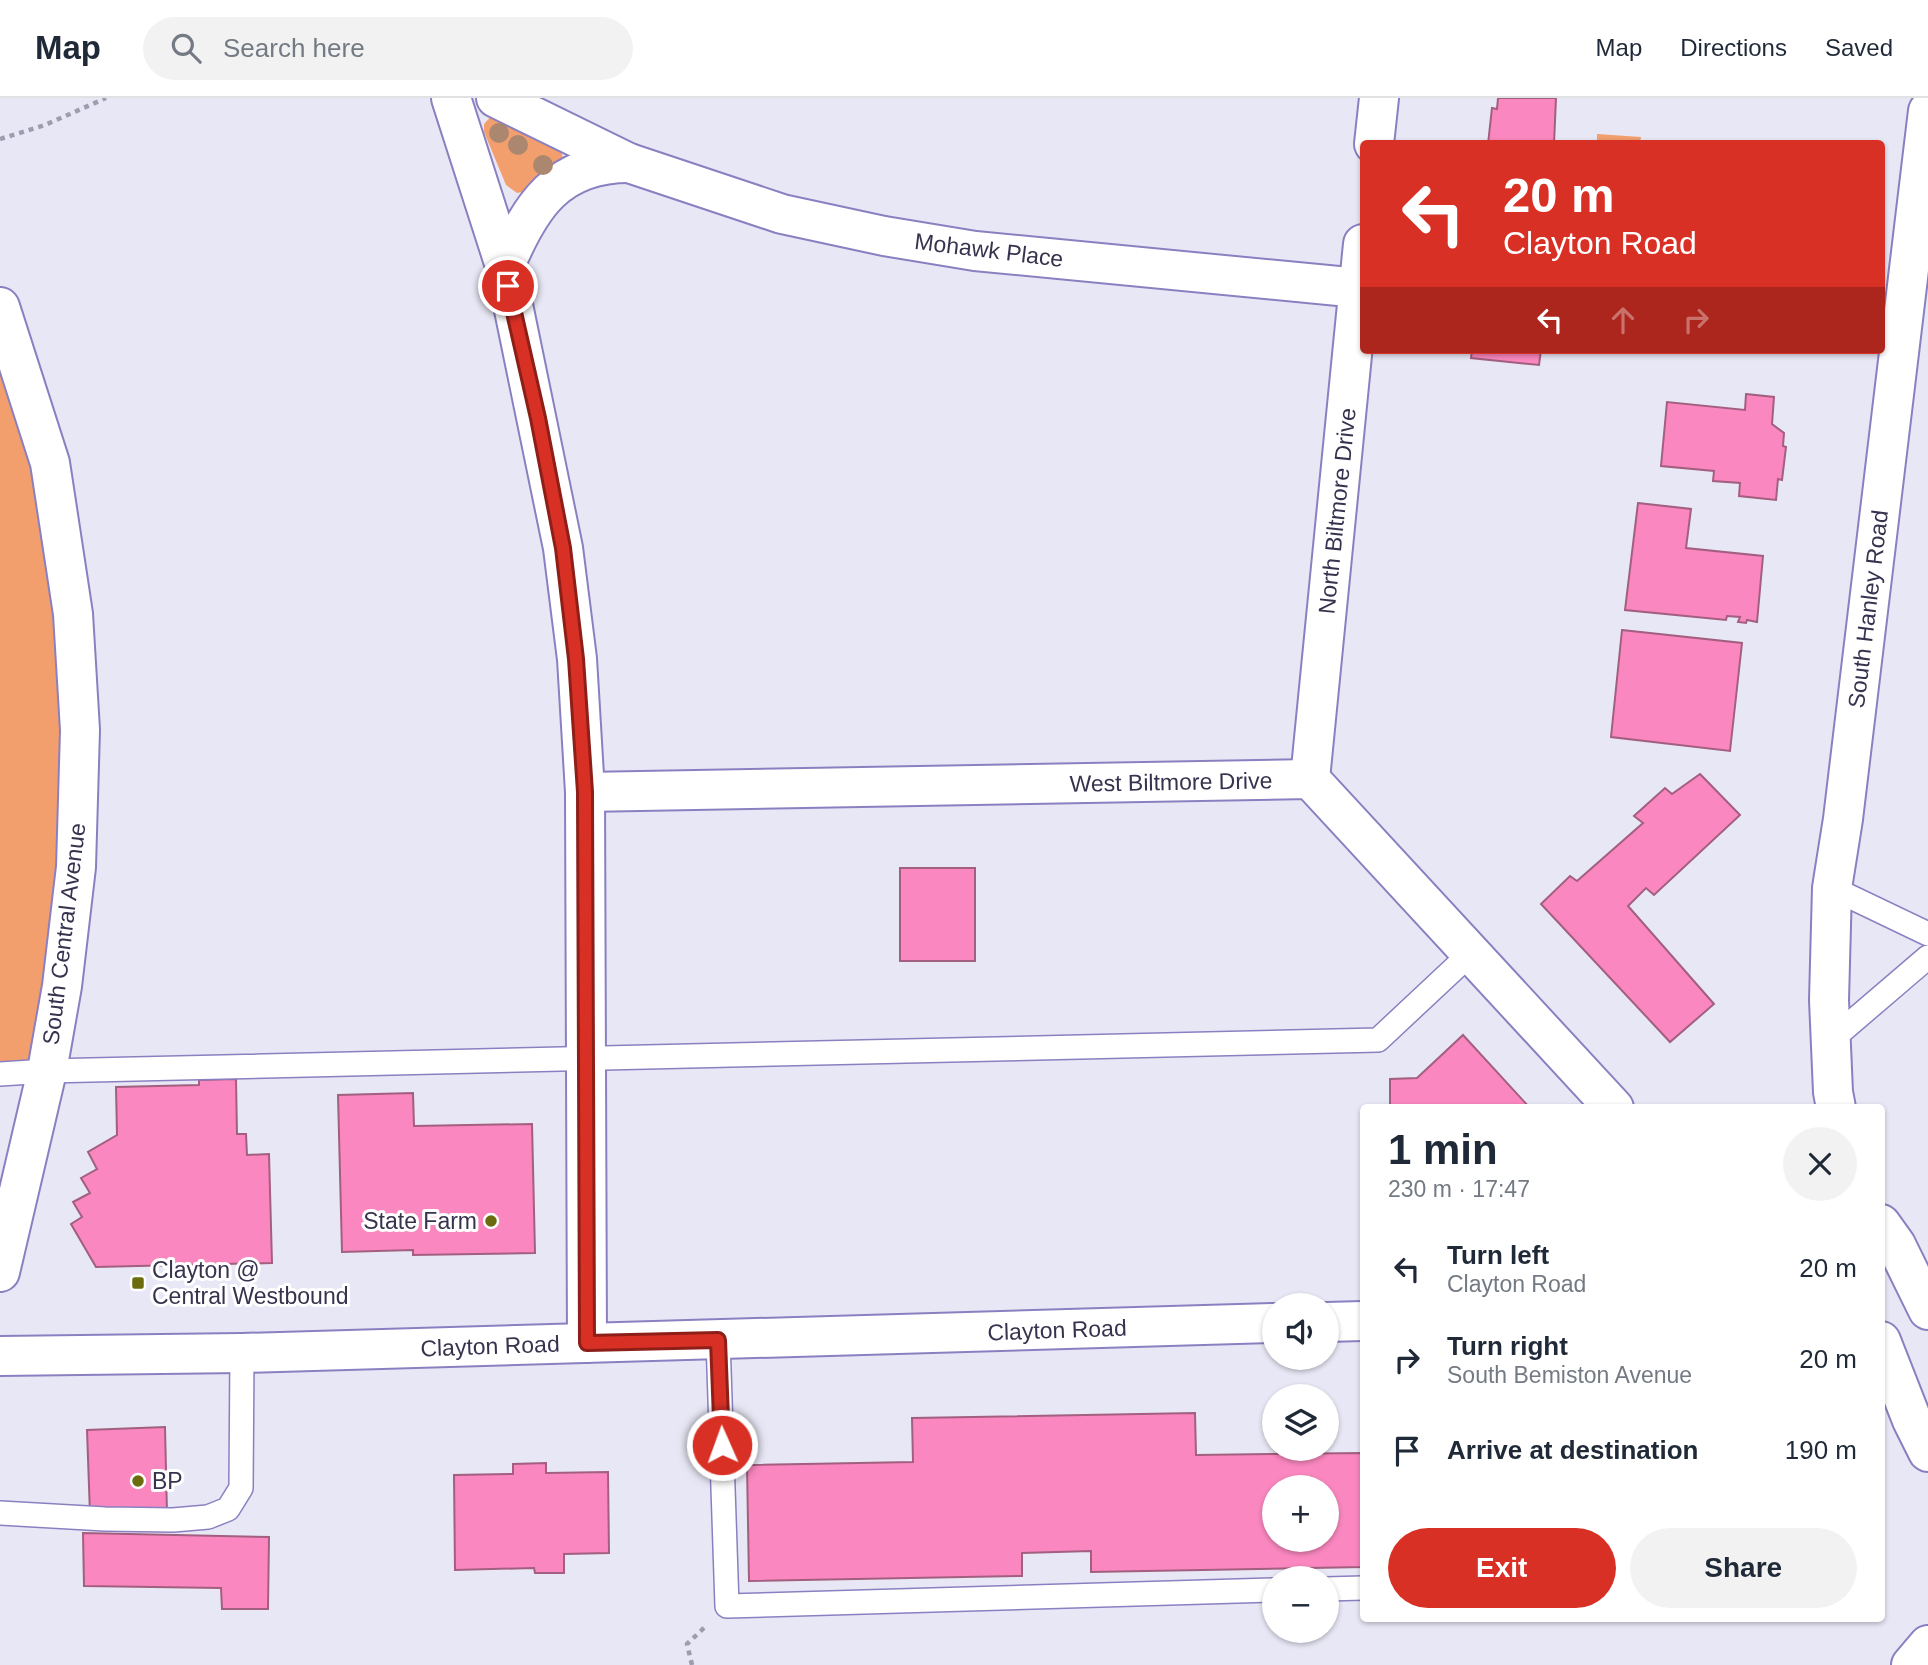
<!DOCTYPE html>
<html lang="en">
<head>
<meta charset="utf-8">
<style>
	body { margin:0; font-family:Arial,sans-serif; background:#f2f2f3; color:#1f2937; height:100vh; display:flex; flex-direction:column; font-size:26px; white-space:nowrap }
	* { box-sizing:border-box; margin:0 }
	p { font-size:23px; color:#747a83 }
	.icon { flex:none; width:38px; height:38px; fill:none; stroke:currentColor; stroke-width:2; stroke-linecap:round; stroke-linejoin:round }
	.map { position:relative; flex:1; overflow:hidden }
	.panel { position:absolute; left:1360px; top:1006px; width:525px; height:518px; display:flex; flex-direction:column; background:#fff; border-radius:7px; box-shadow:0 2px 5px #0004 }
	.panel>* { flex:none }
	.banner { position:absolute; left:1360px; top:42px; width:525px; height:214px; border-radius:7px; box-shadow:0 2px 5px #0004; background:#d93025; color:#fff; overflow:hidden }
	.fabs { position:absolute; left:1262px; top:1195px; display:grid; gap:14px }
	.fabs a { display:grid; place-items:center; width:77px; height:77px; border-radius:50%; background:#fff; box-shadow:0 2px 5px #0004; font-size:35px }
	.pin { position:absolute; display:grid; place-items:center; width:60px; height:60px; color:#fff; margin:-30px; border:4px solid #fff; border-radius:50%; box-shadow:0 2px 7px #0007 }
	.me { position:absolute; width:77px; margin:-38px; rotate:358deg; stroke-linejoin:round; filter:drop-shadow(0 0 5px #0008) }
	.turn { display:flex; align-items:center; gap:24px; height:147px; padding:0 28px; font-size:32px }
	.turn .icon { width:91px; height:91px; stroke-width:2.5 }
	.turn b { display:block; font-size:49px; line-height:60px }
	.lanes { display:flex; align-items:center; height:66px; padding:0 28px; background:#0003; justify-content:center; gap:35px; direction:ltr }
	.lanes .off { opacity:.35 }
	.round { display:grid; place-items:center; flex:none; width:74px; height:74px; border-radius:37px; background:#f2f2f3 }
	.summary { display:flex; align-items:center; justify-content:space-between; height:119px; padding:0 28px }
	h1 { font-size:42px; font-weight:700; line-height:52px }
	.cta { display:flex; gap:14px; margin-top:auto; padding:14px 28px }
	.cta a { flex:1; height:80px; border-radius:42px; background:#d93025; color:#fff; font-size:28px; font-weight:700; line-height:80px; text-align:center }
	.cta a+a { background:#f2f2f3; color:#1f2937 }
	ul { padding:0; list-style:none }
	li { display:flex; align-items:center; gap:21px; height:91px; padding:0 28px }
	li div { flex:1 }
	li b { display:block; font-size:26px }
	li em { font-style:normal }
	header { display:flex; align-items:center; gap:42px; box-sizing:border-box; height:98px; padding:0 35px; background:#fff; border-bottom:2px solid #e0e1e3 }
	header strong { font-size:33px }
	nav { display:flex; gap:38px; margin-inline-start:auto; font-size:24px }
	.search { width:490px; height:63px; background:#f2f2f3; display:flex; align-items:center; gap:18px; box-sizing:border-box; padding:0 24px; border-radius:38px; color:#747a83; font-size:26px }
	.map>svg:first-child { display:block }
</style>
</head>
<body>
<header>
<strong>Map</strong>
<div class="search"><svg class="icon" aria-label="search" viewBox="0 0 24 24"><circle cx="10" cy="10" r="6"/><path d="M15 15l6 6"/></svg>Search here</div>
<nav><a>Map</a><a>Directions</a><a>Saved</a></nav>
</header>
<div class="map">
<svg width="1928" height="1567" viewBox="0 0 1928 1567">
	<rect width="100%" height="100%" fill="#e8e7f5"/>
	<g fill="#f39f6d">
		<polygon points="493,16 561,52 564,65 527,93 517,95 506,87 484,34 484,26"/>
		<polygon points="1597,36 1641,39 1640,45 1597,45"/>
		<polygon points="0,209 73,516 47,973 0,976"/>
	</g>
	<g fill="#fa87bf" stroke="#a25f7f" stroke-width="2" fill-rule="evenodd">
		<polygon points="1498,0 1556,0 1554,46 1488,46 1492,10 1497,11"/>
		<polygon points="1472,252 1541,252 1539,267 1471,260"/>
		<polygon points="1746,296 1774,299 1772,326 1784,335 1783,348 1786,349 1782,382 1778,381 1776,402 1739,398 1740,385 1713,383 1714,373 1661,368 1667,304 1745,312"/>
		<polygon points="1638,405 1691,411 1686,450 1763,458 1757,524 1747,522 1746,525 1738,524 1740,519 1727,518 1726,522 1625,512"/>
		<polygon points="1622,532 1742,545 1730,653 1611,639"/>
		<polygon points="1700,676 1740,717 1654,797 1646,790 1628,808 1714,906 1670,944 1541,806 1570,778 1577,783 1643,725 1634,718 1665,690 1672,696"/>
		<rect x="900" y="770" width="75" height="93"/>
		<polygon points="1463,937 1530,1010 1390,1010 1390,981 1417,980"/>
		<polygon points="236,981 237,1036 246,1036 247,1057 269,1056 272,1165 96,1169 71,1126 82,1119 73,1104 90,1095 81,1080 97,1071 88,1054 117,1037 116,989 199,987 199,982"/>
		<polygon points="413,995 414,1028 532,1026 535,1155 413,1157 413,1152 342,1154 338,997"/>
		<path d="M1195,1315L1196,1357L1362,1355L1363,1469L1091,1474V1453L1022,1455V1478L749,1483L747,1367L913,1364L912,1320ZM1274,1390H1326V1442H1274Z"/>
		<polygon points="165,1329 167,1415 90,1416 87,1332"/>
		<polygon points="546,1365 546,1375 608,1374 609,1455 564,1456 564,1475 535,1475 534,1470 455,1472 454,1377 513,1376 513,1366"/>
		<polygon points="83,1435 269,1439 268,1511 222,1511 221,1490 84,1488"/>
	</g>
	<g fill="none" stroke-linecap="round" stroke-linejoin="round">
		<defs>
			<g id="lane">
				<polyline points="1832,790 1928,836"/>
				<polyline points="1831,942 1928,859"/>
				<polyline points="0,976 47,973 1378,942 1471,855"/>
				<polyline points="718,1242 727,1508 1274,1492"/>
				<polyline points="0,1415 105,1421 173,1422 208,1419 228,1411 241,1390 242,1255"/>
				<polyline points="1326,1491 1363,1490"/>
			</g>
			<g id="street">
				<polyline points="451,0 505,168 563,450 577,561 585,694 587,1245"/>
				<polyline points="496,0 629,65 782,116 884,138 975,153 1359,190"/>
				<polyline points="1374,46 1379,0"/>
				<path d="M505,168C530,108 557,65 629,65"/>
				<polyline points="0,209 50,365 73,516 80,632 76,769 62,888 47,973 0,1174"/>
				<polyline points="1310,681 1363,146"/>
				<polyline points="585,694 1310,681 1614,1010"/>
				<polyline points="1911,1567 1928,1547"/>
			</g>
			<g id="primary">
				<polyline points="1836,1010 1833,994 1829,902 1832,790 1843,721 1928,13"/>
				<polyline points="1881,1126 1896,1147 1928,1212"/>
				<polyline points="1326,1224 1363,1223"/>
				<polyline points="1881,1243 1912,1322 1928,1354"/>
				<polyline points="0,1258 242,1255 1274,1225"/>
			</g>
		</defs>
		<use href="#lane" stroke="#8a80c1" stroke-width="26"/>
		<use href="#street" stroke="#8a80c1" stroke-width="42"/>
		<use href="#primary" stroke="#8a80c1" stroke-width="42"/>
		<g stroke="#9e9caf" stroke-width="4.5" stroke-dasharray="5 5" stroke-linecap="butt">
			<polyline points="0,41 45,27 106,0"/>
			<polyline points="692,1567 687,1546 706,1528"/>
		</g>
		<use href="#lane" stroke="#fff" stroke-width="23"/>
		<use href="#street" stroke="#fff" stroke-width="38"/>
		<use href="#primary" stroke="#fff" stroke-width="38"/>
	</g>
	<g fill="#ac876f">
		<circle cx="499" cy="35" r="10"/>
		<circle cx="518" cy="47" r="10"/>
		<circle cx="543" cy="67" r="10"/>
	</g>
	<g fill="none" stroke-linecap="round" stroke-linejoin="round">
		<defs>
			<polyline id="route" points="508,188 538,320 563,450 576,561 585,694 587,1245 718,1242 722,1347"/>
		</defs>
		<use href="#route" stroke="#8d1f18" stroke-width="18"/>
		<use href="#route" stroke="#d93025" stroke-width="12"/>
	</g>
	<g fill="#6a6c0d" stroke="#fff" stroke-width="2.5">
		<circle cx="491" cy="1123" r="7"/>
		<rect x="131" y="1178" width="14" height="14" rx="3.5"/>
		<circle cx="138" cy="1383" r="7"/>
	</g>
	<g text-anchor="middle" stroke-width="6" stroke-linejoin="round" paint-order="stroke">
		<g font-size="23" fill="#37334e" stroke="#fff">
			<text transform="translate(989 152) rotate(7)" y="8">Mohawk Place</text>
			<text transform="translate(1337 413) rotate(-84)" y="8">North Biltmore Drive</text>
			<text transform="translate(1868 511) rotate(-83)" y="8">South Hanley Road</text>
			<text transform="translate(1171 684) rotate(-1)" y="8">West Biltmore Drive</text>
			<text transform="translate(64 836) rotate(-83)" y="8">South Central Avenue</text>
			<text transform="translate(1057 1232) rotate(-2)" y="8">Clayton Road</text>
			<text transform="translate(490 1248) rotate(-2)" y="8">Clayton Road</text>
		</g>
		<g font-size="23" fill="#37334e" stroke="#fff" text-anchor="start">
			<text x="477" y="1131" text-anchor="end">State Farm</text>
			<text x="152" y="1180">Clayton @<tspan x="152" dy="26">Central Westbound</tspan></text>
			<text x="152" y="1391">BP</text>
		</g>
	</g>
</svg>
<div class="fabs">
<a><svg class="icon" aria-label="sound" viewBox="0 0 24 24"><path d="M4 9h4l5-4v14l-5-4H4zM17 9q2 3 0 6"/></svg></a>
<a><svg class="icon" aria-label="layers" viewBox="0 0 24 24"><path d="M12 4l9 5-9 5-9-5zM3 14l9 5 9-5"/></svg></a>
<a>+</a>
<a>−</a>
</div>
<div class="pin" style="left:508px;top:188px;background:#d93025"><svg class="icon" aria-label="arrive" viewBox="0 0 24 24"><path d="M6 21V4h12l-3 4 3 4H6"/></svg></div>
<svg class="me" style="left:722px;top:1347px" viewBox="-20 -20 40 40"><circle r="17" fill="#d93025" stroke="#fff" stroke-width="3"/><path d="M0-11L8 9 0 5-8 9z" fill="#fff"/></svg>
<div class="banner">
<div class="turn"><svg class="icon" aria-label="left" viewBox="0 0 24 24"><path d="M17 20v-9H6M10 6l-5 5 5 5"/></svg><div><b>20 m</b>Clayton Road</div></div>
<div class="lanes"><svg class="icon" aria-label="left" viewBox="0 0 24 24"><path d="M17 20v-9H6M10 6l-5 5 5 5"/></svg><svg class="icon off" aria-label="ahead" viewBox="0 0 24 24"><path d="M12 20V5M6 11l6-6 6 6"/></svg><svg class="icon off" aria-label="right" viewBox="0 0 24 24"><path d="M7 20v-9h11M14 6l5 5-5 5"/></svg></div>
</div>
<section class="panel">
<div class="summary"><div><h1>1 min</h1><p>230 m · 17:47</p></div><a class="round"><svg class="icon" aria-label="close" viewBox="0 0 24 24"><path d="M6 6l12 12M18 6L6 18"/></svg></a></div>
<ul>
<li><svg class="icon" aria-label="left" viewBox="0 0 24 24"><path d="M17 20v-9H6M10 6l-5 5 5 5"/></svg><div><b>Turn left</b><p>Clayton Road</p></div><em>20 m</em></li>
<li><svg class="icon" aria-label="right" viewBox="0 0 24 24"><path d="M7 20v-9h11M14 6l5 5-5 5"/></svg><div><b>Turn right</b><p>South Bemiston Avenue</p></div><em>20 m</em></li>
<li><svg class="icon" aria-label="arrive" viewBox="0 0 24 24"><path d="M6 21V4h12l-3 4 3 4H6"/></svg><div><b>Arrive at destination</b></div><em>190 m</em></li>
</ul>
<div class="cta"><a>Exit</a><a>Share</a></div>
</section>
</div>
</body>
</html>
